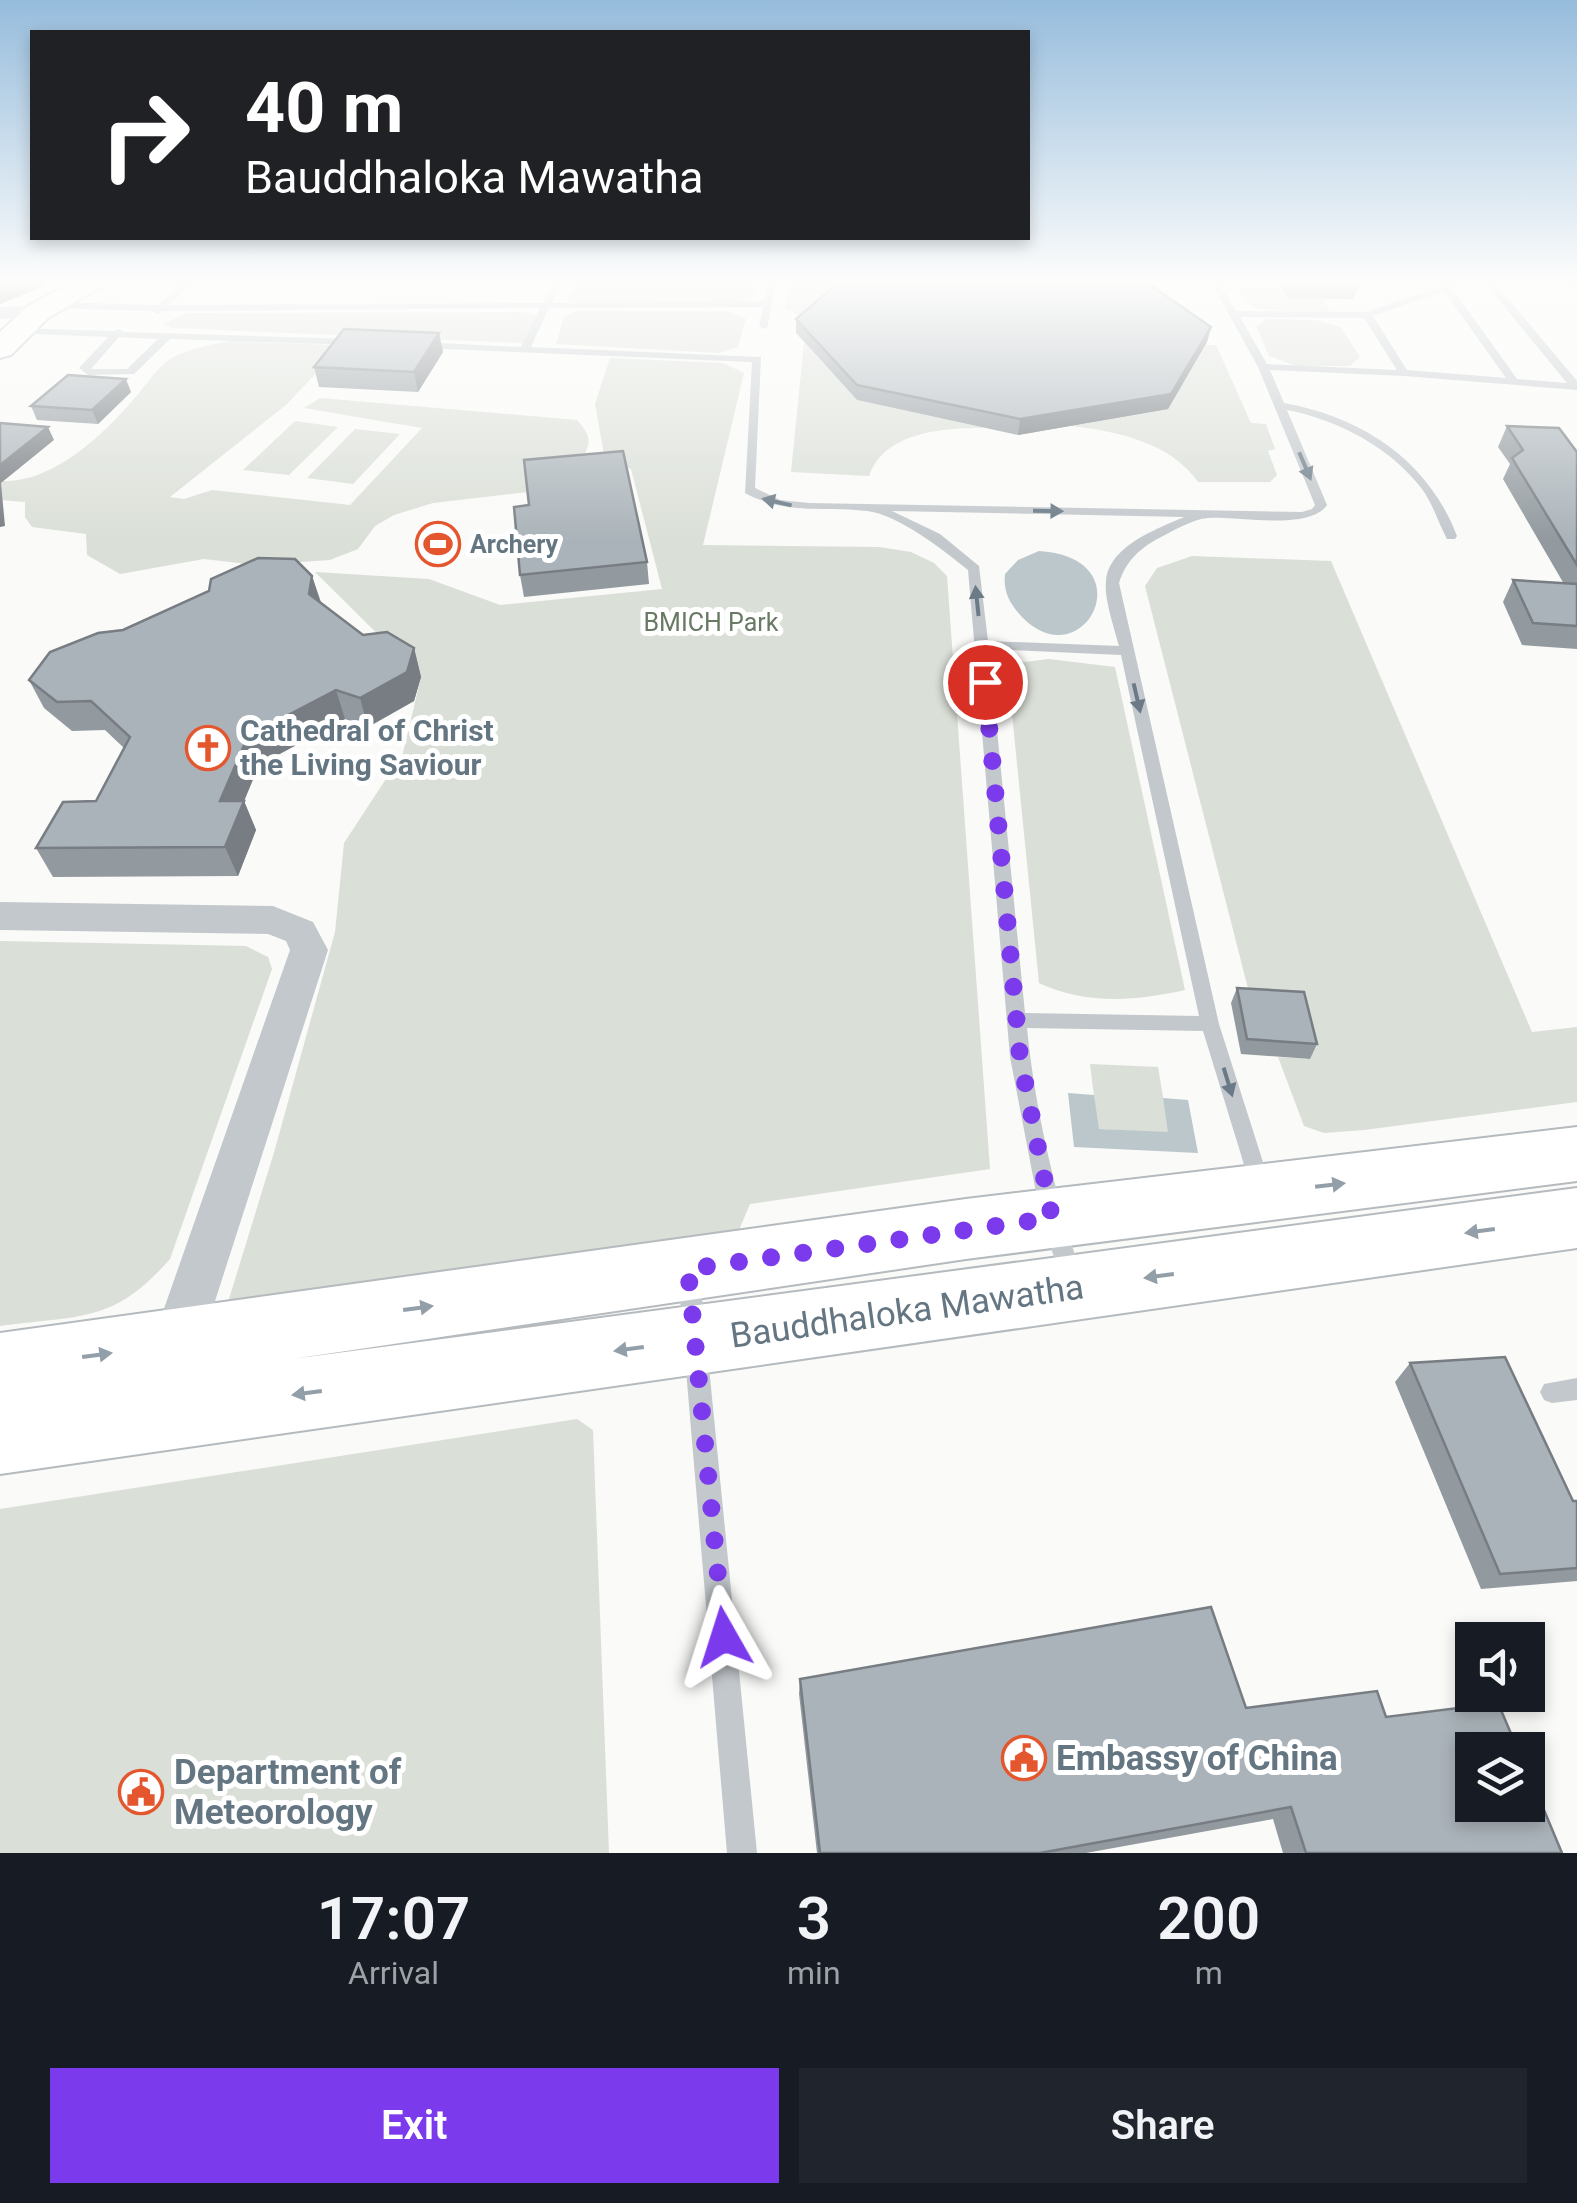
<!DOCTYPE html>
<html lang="en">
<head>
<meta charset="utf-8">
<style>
	body { margin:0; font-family:Roboto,sans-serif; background:#20242c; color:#f1f3f6; height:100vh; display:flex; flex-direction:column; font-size:38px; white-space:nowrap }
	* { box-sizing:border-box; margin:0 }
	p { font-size:32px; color:#9ea1a6 }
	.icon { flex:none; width:55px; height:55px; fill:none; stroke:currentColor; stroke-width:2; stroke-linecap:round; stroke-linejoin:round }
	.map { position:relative; height:1853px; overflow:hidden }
	.side { display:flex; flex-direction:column; background:#171b24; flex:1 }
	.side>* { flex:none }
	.banner { position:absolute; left:30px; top:30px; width:1000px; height:210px; border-radius:0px; box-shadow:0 5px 15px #0003; background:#202124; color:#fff; overflow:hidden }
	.controls { position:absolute; left:1455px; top:1622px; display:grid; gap:20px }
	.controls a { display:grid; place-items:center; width:90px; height:90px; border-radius:0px; background:#171b24; box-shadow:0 5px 15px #0003; font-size:50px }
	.pin { position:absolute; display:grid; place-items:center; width:85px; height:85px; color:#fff; margin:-42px; border:5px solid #fff; border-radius:50%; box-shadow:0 2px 10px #0007 }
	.me { position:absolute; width:110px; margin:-55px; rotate:354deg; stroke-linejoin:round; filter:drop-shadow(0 0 8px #0008) }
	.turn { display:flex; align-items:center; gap:35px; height:210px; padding:0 50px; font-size:45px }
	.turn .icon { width:130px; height:130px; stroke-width:2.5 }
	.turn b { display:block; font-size:70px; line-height:85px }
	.eta { display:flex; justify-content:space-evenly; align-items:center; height:170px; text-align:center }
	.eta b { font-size:60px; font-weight:600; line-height:70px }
	.action { display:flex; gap:20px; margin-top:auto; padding:20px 50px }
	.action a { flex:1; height:115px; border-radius:0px; background:#7c3aed; color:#fff; font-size:40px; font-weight:600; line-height:115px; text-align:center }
	.action a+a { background:#20242c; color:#f1f3f6 }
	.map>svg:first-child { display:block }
</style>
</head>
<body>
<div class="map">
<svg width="1577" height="1853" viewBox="0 0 1577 1853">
	<rect width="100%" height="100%" fill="#fafaf8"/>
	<g fill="#dadfd7">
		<polygon points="574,282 757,282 755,296 738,302 566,302"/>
		<polygon points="791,282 854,282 816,315 799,315 785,309"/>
		<polygon points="1238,287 1281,288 1287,298 1324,299 1330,312 1258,309 1246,303"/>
		<polygon points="577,311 727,311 746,318 738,347 719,353 556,344 564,316"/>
		<polygon points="522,312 538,316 525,342 520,343 171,328 163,324 187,313"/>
		<polygon points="1267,319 1316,320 1341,327 1360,357 1350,366 1296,366 1269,356 1256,326"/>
		<path d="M229,341L333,345L337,351L287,404L170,497L184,499L212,490L350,505L422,428L304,408L320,398L577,420C588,433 593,440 584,455L528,492L433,503L394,515L375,526L358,549L330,560L257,565L204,559L120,574L87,555L86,534L32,527L25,517V502L0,500V481C52,484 102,436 134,399C145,387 157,367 170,359C187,349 210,345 229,341Z"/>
		<path d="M804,343L857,400L985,428C944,428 885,431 869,476L791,472Z"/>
		<path d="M1206,345H1216L1251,423L1266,424L1275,449L1268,451L1277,475L1270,482H1198C1170,442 1116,431 1071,426L1168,409Z"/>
		<polygon points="610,358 723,363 744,373 703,545 879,547 911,552 934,563 947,576 990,1169 750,1204 730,1251 225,1312 275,1149 335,932 344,843 403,753 421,677 315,572 429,579 500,605 662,589 631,469 605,460 595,404"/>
		<polygon points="295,421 338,427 289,475 243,470"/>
		<polygon points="355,429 400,434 353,484 307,478"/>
		<polygon points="1192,556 1331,561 1532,1032 1577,1027 1577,1102 1364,1130 1324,1133 1304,1126 1278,1057 1309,1059 1252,1004 1145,586 1157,568"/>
		<path d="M1049,659L1115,667L1185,990C1136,1001 1085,1005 1039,983L1007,664Z"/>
		<path d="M0,941L246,946L268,957L272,969L170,1259C113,1324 80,1315 0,1326Z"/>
		<polygon points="1090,1064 1158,1067 1169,1133 1098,1129"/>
		<polygon points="577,1419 593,1430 609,1853 0,1853 0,1509"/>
	</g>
	<g fill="#bbc7cb">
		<path d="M1039,551C1147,558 1083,680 1022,617C1010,604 1003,592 1005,574L1018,560Z"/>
		<polygon points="1068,1093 1094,1095 1099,1129 1168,1132 1163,1098 1188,1100 1198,1153 1074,1147"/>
	</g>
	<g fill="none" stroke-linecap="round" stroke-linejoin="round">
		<defs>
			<polygon id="secondary" points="74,282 109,282 48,318 11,355 0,358 0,332 28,306"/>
			<polygon id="primary" points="1577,1127 1577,1181 966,1259 292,1359 1577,1188 1577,1248 0,1474 0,1333 966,1199"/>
		</defs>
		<use href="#secondary" stroke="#b3babf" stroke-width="4"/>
		<use href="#primary" stroke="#b5babe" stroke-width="4"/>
		<g fill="#c3c8cc" fill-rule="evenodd">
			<path d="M184,282H194L169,305L543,303L553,282H562L552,303L764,301L767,282H776L767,329L759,327L763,307L549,308L531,347L761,357L755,488L780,500L809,503L1302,512L1312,509L1315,505L1258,367L1211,282H1219L1236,311L1366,312L1453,282H1465L1452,288L1517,379L1567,383L1484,282H1494L1577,381V390L1404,376L1270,370L1284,403C1362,417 1428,460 1457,536L1455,539H1447C1438,522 1433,504 1422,489C1390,447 1338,420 1287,410L1327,505C1309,531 1239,516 1208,518C1193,519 1173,531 1159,538C1139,549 1126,561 1119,583L1219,1024L1270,1184L1267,1190L1260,1193L1253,1190L1250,1184L1203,1031L1027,1028C1035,1111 1056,1197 1082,1277L1079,1284L1071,1287L1063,1284L1041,1218L1010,1057L968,570C945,551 897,514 867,511C824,506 785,515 745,493L752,362L420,348L415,345L420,342L521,347L540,308L163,311L157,314L152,311L49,308L44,305L49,302L158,305ZM1444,291L1506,378L1407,370L1373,316ZM1240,317L1364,318L1397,370L1267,364ZM892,511L1184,517C1157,529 1108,546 1106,582C1104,599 1115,630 1119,646L988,641L979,566L940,534ZM989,649L1121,655L1199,1016L1025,1013Z"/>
			<polygon points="1564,282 1577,282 1577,288"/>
			<path d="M14,328L114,331L119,329L124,332L355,339L360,342L355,345L170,339L134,374L88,375L79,368L108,337L10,333L9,331ZM119,337L158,339L127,369H91Z"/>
			<polygon points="689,1266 697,1269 700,1276 757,1853 727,1853 678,1276 681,1269"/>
			<polygon points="1577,1378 1577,1400 1552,1403 1544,1400 1540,1392 1544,1384"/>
		</g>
		<g fill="#c3c8cc" fill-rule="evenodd">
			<polygon points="38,306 48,312 45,316 0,319 0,307"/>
			<polygon points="0,902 273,906 313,922 328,950 197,1357 189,1374 172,1381 155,1374 147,1357 290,950 286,941 268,934 0,930"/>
		</g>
		<use href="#secondary" fill="#fff" fill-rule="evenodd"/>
		<use href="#primary" fill="#fff" fill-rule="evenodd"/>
	</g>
	<g fill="#929a9f">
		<polygon points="1278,282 1357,282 1359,284 1354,299 1287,298"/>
		<polygon points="796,319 1211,327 1207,342 1168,409 1018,435 857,400 796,333"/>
		<polygon points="439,333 443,352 418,392 319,387 314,367"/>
		<polygon points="131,392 98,424 37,420 31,406"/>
		<polygon points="1507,426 1577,452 1577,649 1522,645 1503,602 1513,580 1564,584 1503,479 1510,464 1498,447"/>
		<polygon points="529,505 647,562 649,584 524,597 520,575"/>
		<polygon points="312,576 321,602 363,635 414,648 421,677 414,701 368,727 345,719 259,765 244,801 256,830 238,876 53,877 36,848 96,801 124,748 105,730 72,731 44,708 29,680"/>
		<polygon points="1237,988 1317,1044 1310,1059 1241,1054 1231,1003"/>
		<polygon points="1410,1363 1573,1501 1577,1501 1577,1581 1481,1589 1395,1382"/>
		<polygon points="800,1679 1386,1717 1562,1853 1283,1853 1273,1819 1086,1853 817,1853 799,1694"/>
	</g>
	<g fill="#777d82">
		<polygon points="19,282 55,282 0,304 0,289"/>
		<polygon points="1211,327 1207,342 1168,409 1018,435 1020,419"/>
		<polygon points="439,333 443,352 418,392 414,372"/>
		<polygon points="126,379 131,392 98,424 92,410"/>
		<polygon points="48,427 54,440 1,483 5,526 0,527 0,465"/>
		<polygon points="312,576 321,604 309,594"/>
		<polygon points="414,648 421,677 414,701 368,727 360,698"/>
		<polygon points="336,690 345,719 259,765 244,801 256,830 238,876 225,847 220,801 248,736"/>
	</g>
	<g fill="#aab3b9" stroke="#777d82" stroke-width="2.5">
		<polygon points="0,282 19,282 0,289"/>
		<polygon points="839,282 1146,282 1211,327 1171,394 1020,419 857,385 796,319"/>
		<polygon points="1291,282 1357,282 1359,284 1291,283"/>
		<polygon points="344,329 439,333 414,372 314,367"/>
		<polygon points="68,375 126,379 92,410 31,406"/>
		<polygon points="0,423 48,427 0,465"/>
		<polygon points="1507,426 1559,428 1577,452 1577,565 1512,458 1523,450"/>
		<polygon points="623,451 647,562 520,575 514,507 529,505 524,460"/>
		<polygon points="258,558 295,559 312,576 309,594 363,635 387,632 414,648 407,672 360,698 336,690 248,736 220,801 244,801 225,847 36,848 63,802 96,801 130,737 91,701 57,702 29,680 50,652 98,633 123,630 209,591 211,579"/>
		<polygon points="1513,580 1577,584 1577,626 1533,623"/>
		<polygon points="1237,988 1304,992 1317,1044 1247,1039"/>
		<polygon points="1505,1357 1573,1501 1577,1501 1577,1568 1500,1574 1410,1363"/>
		<polygon points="1211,1607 1246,1708 1377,1691 1386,1717 1498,1703 1518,1750 1472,1750 1472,1805 1528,1805 1528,1772 1562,1853 1306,1853 1291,1807 1040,1853 820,1853 800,1679"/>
	</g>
	<defs><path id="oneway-solid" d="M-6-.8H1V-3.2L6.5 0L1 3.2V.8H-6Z" transform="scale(2.5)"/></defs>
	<g fill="#6a7a87">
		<use href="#oneway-solid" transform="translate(1305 466) rotate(67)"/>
		<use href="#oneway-solid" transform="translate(777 502) rotate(-167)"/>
		<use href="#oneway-solid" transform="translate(1048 511) rotate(1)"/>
		<use href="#oneway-solid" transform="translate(977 601) rotate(-96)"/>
		<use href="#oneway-solid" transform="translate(1137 698) rotate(77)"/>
		<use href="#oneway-solid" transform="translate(1228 1082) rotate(73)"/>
	</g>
	<g fill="#939fa8">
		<use href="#oneway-solid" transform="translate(1330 1185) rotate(-7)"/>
		<use href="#oneway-solid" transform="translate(1480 1231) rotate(172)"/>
		<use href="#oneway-solid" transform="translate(1159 1276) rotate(172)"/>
		<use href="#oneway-solid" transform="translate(418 1308) rotate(-8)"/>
		<use href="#oneway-solid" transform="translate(629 1349) rotate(172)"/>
		<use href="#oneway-solid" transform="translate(97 1355) rotate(-8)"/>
		<use href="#oneway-solid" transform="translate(307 1393) rotate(172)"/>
	</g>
	<linearGradient id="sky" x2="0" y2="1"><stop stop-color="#96bcdc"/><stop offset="0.52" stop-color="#fdfdfc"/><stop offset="1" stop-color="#fdfdfc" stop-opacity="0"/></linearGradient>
	<rect width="1577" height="541" fill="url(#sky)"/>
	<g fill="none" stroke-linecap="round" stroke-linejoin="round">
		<polyline stroke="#7c3aed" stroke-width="18" stroke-dasharray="0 32.4" points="724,1637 688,1269 1052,1218 1020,1057 985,682"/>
	</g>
	<defs>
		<symbol id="stadium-ring" viewBox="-11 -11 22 22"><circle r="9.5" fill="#fff" stroke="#e4572e" stroke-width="1.5"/><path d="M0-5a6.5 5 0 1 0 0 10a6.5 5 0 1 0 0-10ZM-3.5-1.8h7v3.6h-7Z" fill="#e4572e"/></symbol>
		<symbol id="church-ring" viewBox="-11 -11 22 22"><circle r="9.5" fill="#fff" stroke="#e4572e" stroke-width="1.5"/><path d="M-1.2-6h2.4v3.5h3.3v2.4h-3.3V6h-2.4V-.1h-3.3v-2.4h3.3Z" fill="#e4572e"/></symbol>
		<symbol id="civic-ring" viewBox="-11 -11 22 22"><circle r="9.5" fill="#fff" stroke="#e4572e" stroke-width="1.5"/><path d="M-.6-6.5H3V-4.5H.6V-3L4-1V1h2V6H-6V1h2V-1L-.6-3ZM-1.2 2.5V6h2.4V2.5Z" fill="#e4572e"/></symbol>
	</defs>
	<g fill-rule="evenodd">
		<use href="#stadium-ring" x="413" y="519" width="50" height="50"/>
		<use href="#church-ring" x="183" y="723" width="50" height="50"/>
		<use href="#civic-ring" x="999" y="1733" width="50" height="50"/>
		<use href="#civic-ring" x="116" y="1767" width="50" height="50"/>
	</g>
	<g text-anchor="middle" stroke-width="10" stroke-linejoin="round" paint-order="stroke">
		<g font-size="25" font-weight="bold" fill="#657683" stroke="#fff" text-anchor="start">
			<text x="470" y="553">Archery</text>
		</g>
		<g font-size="25" fill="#687a64" stroke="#fff">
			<text x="711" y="631">BMICH Park</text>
		</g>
		<g font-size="30" font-weight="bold" fill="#657683" stroke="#fff" text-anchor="start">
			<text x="240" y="741">Cathedral of Christ<tspan x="240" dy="34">the Living Saviour</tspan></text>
		</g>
		<g font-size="35" fill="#657683" stroke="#fff">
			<text transform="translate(907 1311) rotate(-8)" y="12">Bauddhaloka Mawatha</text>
		</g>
		<g font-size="35" font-weight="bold" fill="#657683" stroke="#fff" text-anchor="start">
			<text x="1056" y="1770">Embassy of China</text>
			<text x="174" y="1784">Department of<tspan x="174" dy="40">Meteorology</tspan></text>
		</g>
	</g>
</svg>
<div class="controls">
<a><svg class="icon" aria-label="sound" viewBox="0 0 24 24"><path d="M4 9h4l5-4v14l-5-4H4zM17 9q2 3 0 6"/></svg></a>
<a><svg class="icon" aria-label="layers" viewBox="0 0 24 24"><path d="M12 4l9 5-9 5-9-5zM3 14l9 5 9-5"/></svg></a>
</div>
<div class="pin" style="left:985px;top:682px;background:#d93025"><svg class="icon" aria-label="arrive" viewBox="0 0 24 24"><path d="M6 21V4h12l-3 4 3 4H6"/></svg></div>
<svg class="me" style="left:724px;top:1637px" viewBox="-20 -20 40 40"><path d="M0-17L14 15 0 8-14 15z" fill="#7c3aed" stroke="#fff" stroke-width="4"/></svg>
<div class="banner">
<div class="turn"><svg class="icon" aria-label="right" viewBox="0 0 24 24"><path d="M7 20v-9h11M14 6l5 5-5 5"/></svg><div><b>40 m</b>Bauddhaloka Mawatha</div></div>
</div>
</div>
<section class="side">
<div class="eta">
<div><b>17:07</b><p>Arrival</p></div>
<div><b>3</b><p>min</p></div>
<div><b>200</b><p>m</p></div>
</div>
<div class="action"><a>Exit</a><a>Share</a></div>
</section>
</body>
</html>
